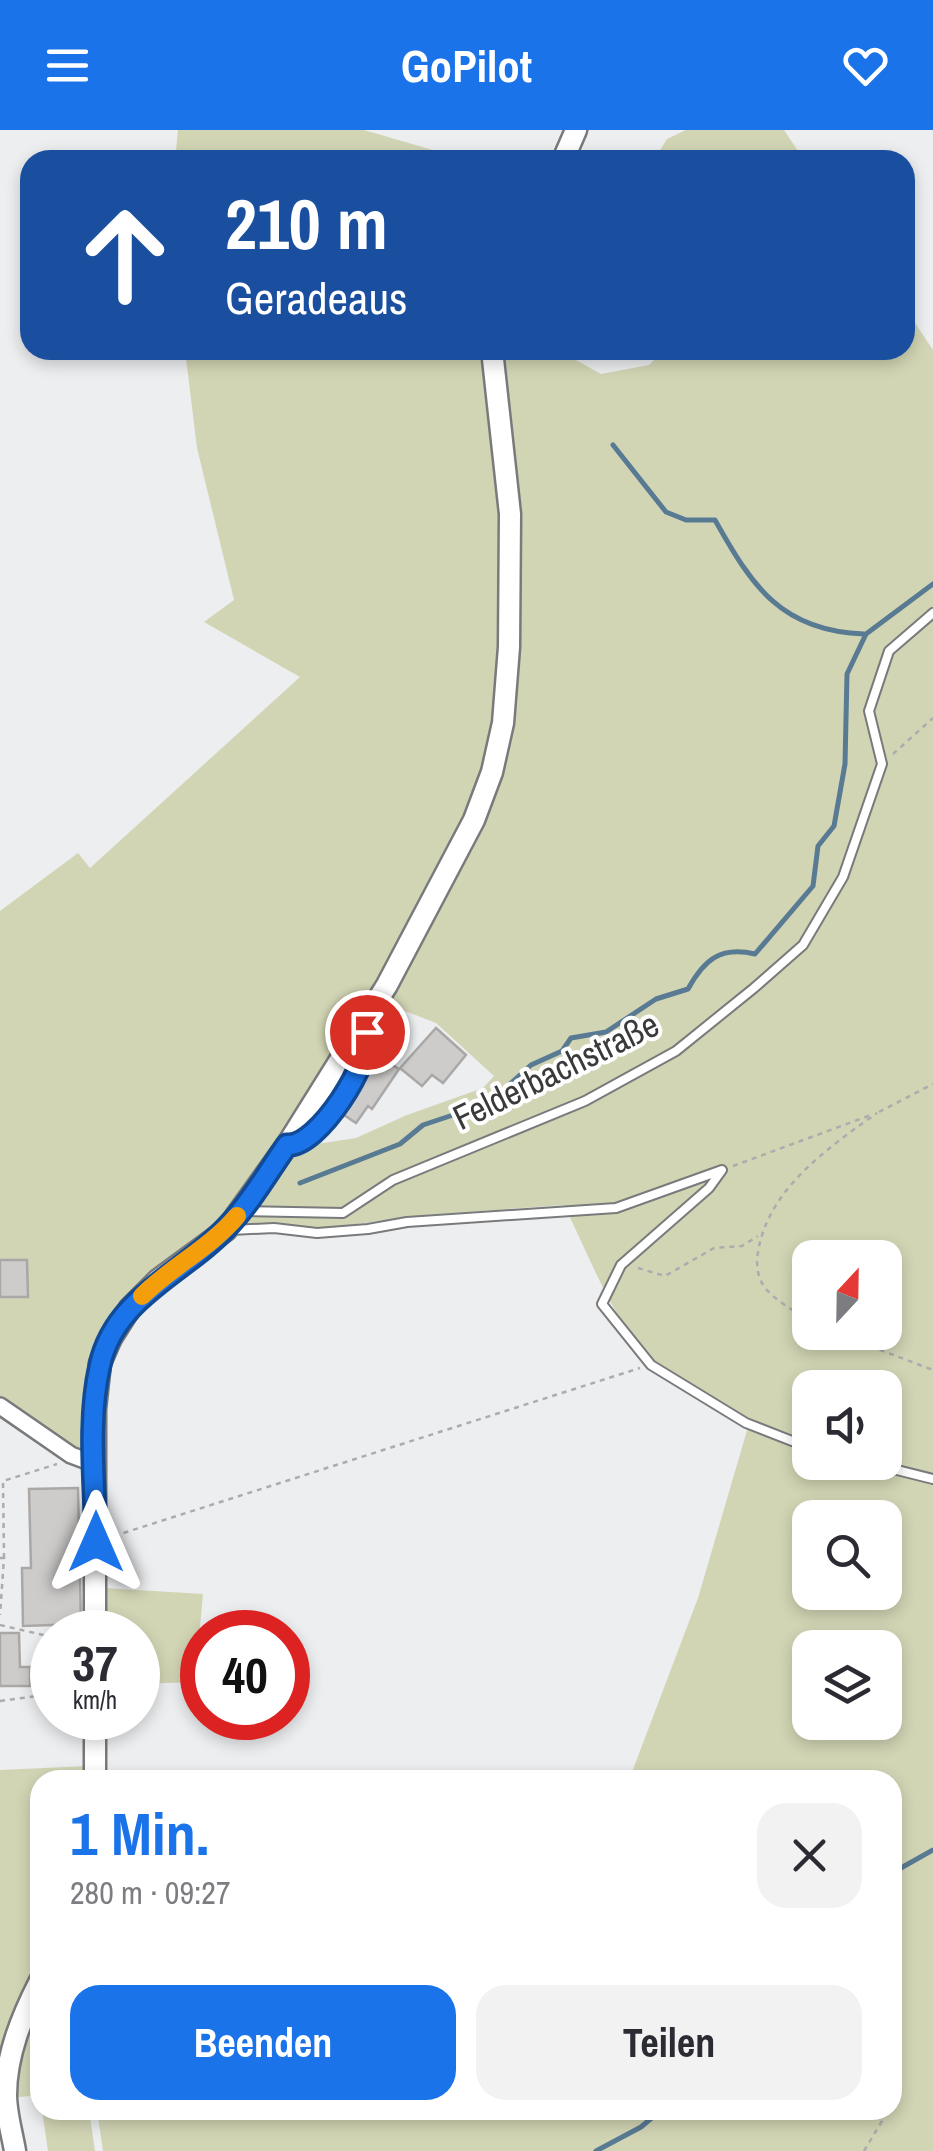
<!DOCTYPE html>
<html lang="de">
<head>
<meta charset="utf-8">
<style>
	body { margin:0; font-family:"Archivo Narrow",sans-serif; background:#f2f2f3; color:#2b2b33; height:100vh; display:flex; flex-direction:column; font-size:38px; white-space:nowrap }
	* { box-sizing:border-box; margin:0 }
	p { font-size:32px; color:#7c7c81 }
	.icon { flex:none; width:55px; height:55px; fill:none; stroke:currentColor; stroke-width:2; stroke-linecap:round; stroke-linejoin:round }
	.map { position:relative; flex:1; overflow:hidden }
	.sheet { position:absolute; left:30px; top:1640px; width:872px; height:350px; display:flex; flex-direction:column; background:#fff; border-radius:30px; box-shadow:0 5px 15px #0003 }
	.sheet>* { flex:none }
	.top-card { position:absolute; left:20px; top:20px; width:895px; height:210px; border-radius:30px; box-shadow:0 5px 15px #0003; background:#1a4fa0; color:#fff; overflow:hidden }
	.needle { width:65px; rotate:22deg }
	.buttons { position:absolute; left:792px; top:1110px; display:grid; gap:20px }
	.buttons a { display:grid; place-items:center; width:110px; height:110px; border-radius:20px; background:#fff; box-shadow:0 5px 15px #0003; font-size:50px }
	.speed { position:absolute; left:30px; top:1480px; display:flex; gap:20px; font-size:50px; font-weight:700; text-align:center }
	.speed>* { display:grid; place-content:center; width:130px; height:130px; border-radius:50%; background:#fff; box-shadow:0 5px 15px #0003; line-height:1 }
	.speed small { font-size:25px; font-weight:400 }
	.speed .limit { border:15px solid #d22; background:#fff; color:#111 }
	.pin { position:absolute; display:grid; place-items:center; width:85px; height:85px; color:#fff; margin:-42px; border:5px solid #fff; border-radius:50%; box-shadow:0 2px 10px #0007 }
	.me { position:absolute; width:110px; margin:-55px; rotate:0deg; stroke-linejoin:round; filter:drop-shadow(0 0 8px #0008) }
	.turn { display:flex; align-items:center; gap:35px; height:210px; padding:0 40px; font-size:45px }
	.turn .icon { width:130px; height:130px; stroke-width:2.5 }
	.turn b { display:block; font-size:70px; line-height:85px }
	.round { display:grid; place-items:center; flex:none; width:105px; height:105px; border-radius:30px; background:#f2f2f3 }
	.overview { display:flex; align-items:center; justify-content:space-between; height:170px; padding:0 40px }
	h1 { font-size:60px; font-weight:800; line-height:75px; color:#1a73e8 }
	.button { display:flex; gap:20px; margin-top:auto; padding:20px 40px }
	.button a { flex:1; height:115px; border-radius:30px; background:#1a73e8; color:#fff; font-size:40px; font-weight:800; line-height:115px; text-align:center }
	.button a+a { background:#f2f2f3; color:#2b2b33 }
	header { display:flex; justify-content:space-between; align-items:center; height:130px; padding:0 40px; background:#1a73e8; color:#fff; font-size:45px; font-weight:800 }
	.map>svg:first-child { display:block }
</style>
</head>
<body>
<header><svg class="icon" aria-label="menu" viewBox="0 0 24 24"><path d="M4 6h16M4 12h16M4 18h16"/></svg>GoPilot<svg class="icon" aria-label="heart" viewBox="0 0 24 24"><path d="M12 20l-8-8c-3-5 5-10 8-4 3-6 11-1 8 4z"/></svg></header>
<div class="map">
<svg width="933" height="2021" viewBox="0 0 933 2021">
	<rect width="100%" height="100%" fill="#eceef0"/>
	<g fill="#d2d5b4" fill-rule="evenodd">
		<polygon points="178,0 364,0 467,30 175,30"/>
		<polygon points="686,0 784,0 804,30 654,30 667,9"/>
		<path d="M905,178L933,220V1345L883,1333L885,1258H810V1314C741,1290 658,1253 619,1187C598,1151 582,1112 564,1075L425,1085L319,1099L243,1094L297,1017L356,1008L407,985L483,958L494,946L436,893L382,872L499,642L516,386L512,293L499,220H558L601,244L649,235L664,220H905ZM810,1128H885V1202H810Z"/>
		<polygon points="185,220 486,220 504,377 497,571 489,625 470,683 386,843 290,998 225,1090 135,1164 110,1191 94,1232 88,1315 79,1320 0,1270 0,781 78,723 90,738 300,547 204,492 234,470 197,318"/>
		<path d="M748,1297L810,1321V1332L851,1333L933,1353V2021H103L97,1980H892V1650H629L698,1468ZM810,1388H885V1462H810ZM810,1518H885V1592H810Z"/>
		<polygon points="104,1458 203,1464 195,1552 138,1554 138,1502 103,1502"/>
		<polygon points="88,1636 88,1650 40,1650 40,1828 32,1844 40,1848 40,1965 0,1969 0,1640"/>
		<polygon points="42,1980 89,1980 95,2021 48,2021"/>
	</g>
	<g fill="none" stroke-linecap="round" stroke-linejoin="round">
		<g stroke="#597a93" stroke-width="5">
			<path d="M613,315L666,382L686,390H715C752,456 781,501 864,504"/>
			<path d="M300,1053L400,1014L423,995L489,973L531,935L562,921L571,908L606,902L656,869L688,859C704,830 720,816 755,824L813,756L818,716L834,696L845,634L847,544L866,504L933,454"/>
			<polyline points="892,1743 933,1720"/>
			<polyline points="596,2021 641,1997 661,1980"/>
		</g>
	</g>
	<g fill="#cecccb" stroke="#aaa8a7" stroke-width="2.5">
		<polygon points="436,898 466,925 443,953 432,945 422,956 400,938"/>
		<polygon points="374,923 399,939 372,979 368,976 356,993 341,983"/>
		<polygon points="0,1130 27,1130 28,1167 0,1167"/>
		<polygon points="78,1358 81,1494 23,1496 22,1438 31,1438 29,1359"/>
		<polygon points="0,1503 19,1503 20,1537 30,1537 30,1556 0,1556"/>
	</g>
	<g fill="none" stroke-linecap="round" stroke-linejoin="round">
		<defs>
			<g id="lane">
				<path d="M290,1015C324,1014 351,950 366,923L369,911L365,898"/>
				<polyline points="246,1081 343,1083 393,1050 585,971 676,921 754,858 803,815 843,747 882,634 869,581 889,521 933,483"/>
				<polyline points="231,1100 274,1098 317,1103 368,1099 407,1092 616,1078 722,1040 709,1058 621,1135 602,1174 651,1235 746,1293 810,1318"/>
				<polyline points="865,1332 933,1349"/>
			</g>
			<polyline id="street" points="0,1276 71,1325 95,1334"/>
			<g id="secondary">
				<polyline points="563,30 576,0"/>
				<polyline points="95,1502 95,1279 100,1233 111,1208 130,1178 158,1150 226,1100 287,1015 387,855 474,690 492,642 503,593 509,517 510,384 492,220"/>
				<polyline points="95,1588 95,1650"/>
				<path d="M15,2021C12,2003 6,1983 6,1965C6,1925 22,1886 40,1851"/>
			</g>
		</defs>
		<use href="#lane" stroke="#797a7c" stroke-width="12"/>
		<use href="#street" stroke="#797a7c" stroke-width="20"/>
		<use href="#secondary" stroke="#797a7c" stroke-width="25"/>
		<g stroke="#abacad" stroke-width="2.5" stroke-dasharray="5 5" stroke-linecap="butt">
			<polyline points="893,624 933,588"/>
			<polyline points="879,982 933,954"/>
			<polyline points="733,1036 871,985"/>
			<polyline points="638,1138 665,1146 714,1118 742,1116 758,1106"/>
			<path d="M810,1192C797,1182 777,1172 766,1159C757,1148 756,1135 758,1122C768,1059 828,1018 877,983"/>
			<polyline points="833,1202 933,1240"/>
			<polyline points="114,1406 640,1238"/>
			<polyline points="0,1428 4,1428 0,1485"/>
			<polyline points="4,1428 3,1351 57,1334"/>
			<polyline points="0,1495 52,1507"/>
			<polyline points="0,1571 52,1564"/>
			<polyline points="864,2021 882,1991 879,1980"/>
		</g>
		<use href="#lane" stroke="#fff" stroke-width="8"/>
		<use href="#street" stroke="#fff" stroke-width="15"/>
		<use href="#secondary" stroke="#fff" stroke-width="20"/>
	</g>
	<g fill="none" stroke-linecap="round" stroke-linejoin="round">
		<defs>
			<path id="route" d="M96,1412C95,1355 87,1291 100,1235C115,1166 185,1143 228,1096C251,1072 268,1042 287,1015C318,1018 373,930 367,902"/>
		</defs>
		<use href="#route" stroke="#114b97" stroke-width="25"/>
		<use href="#route" stroke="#1a73e8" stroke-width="18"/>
		<path stroke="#f59e0b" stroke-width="18" d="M142,1166C171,1137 210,1118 237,1086"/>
	</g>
	<g text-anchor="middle" stroke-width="8" stroke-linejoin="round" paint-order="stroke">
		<g font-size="35" fill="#393a3a" stroke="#fff">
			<text transform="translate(556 941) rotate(-26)" y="12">Felderbachstraße</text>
		</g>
	</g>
</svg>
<div class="buttons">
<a><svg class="needle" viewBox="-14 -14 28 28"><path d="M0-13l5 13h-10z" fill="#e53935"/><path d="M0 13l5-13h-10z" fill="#7c7c81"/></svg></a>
<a><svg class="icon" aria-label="sound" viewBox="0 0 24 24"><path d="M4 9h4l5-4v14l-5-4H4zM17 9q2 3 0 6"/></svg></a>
<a><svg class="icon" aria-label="search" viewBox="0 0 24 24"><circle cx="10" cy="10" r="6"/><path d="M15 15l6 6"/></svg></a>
<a><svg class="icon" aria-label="layers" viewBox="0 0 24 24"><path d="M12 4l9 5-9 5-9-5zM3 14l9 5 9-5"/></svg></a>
</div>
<div class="speed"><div>37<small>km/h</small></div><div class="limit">40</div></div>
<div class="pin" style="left:367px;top:902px;background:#d93025"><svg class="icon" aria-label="arrive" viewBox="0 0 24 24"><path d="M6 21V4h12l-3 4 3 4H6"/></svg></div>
<svg class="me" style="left:96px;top:1412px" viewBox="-20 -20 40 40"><path d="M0-17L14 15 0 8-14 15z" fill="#1a73e8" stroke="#fff" stroke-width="4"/></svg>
<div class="top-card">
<div class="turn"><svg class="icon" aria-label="ahead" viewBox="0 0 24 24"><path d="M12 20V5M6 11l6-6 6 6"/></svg><div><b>210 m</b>Geradeaus</div></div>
</div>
<section class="sheet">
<div class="overview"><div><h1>1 Min.</h1><p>280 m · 09:27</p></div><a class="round"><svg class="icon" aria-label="close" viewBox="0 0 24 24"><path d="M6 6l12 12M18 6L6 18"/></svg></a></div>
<div class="button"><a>Beenden</a><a>Teilen</a></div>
</section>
</div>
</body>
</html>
